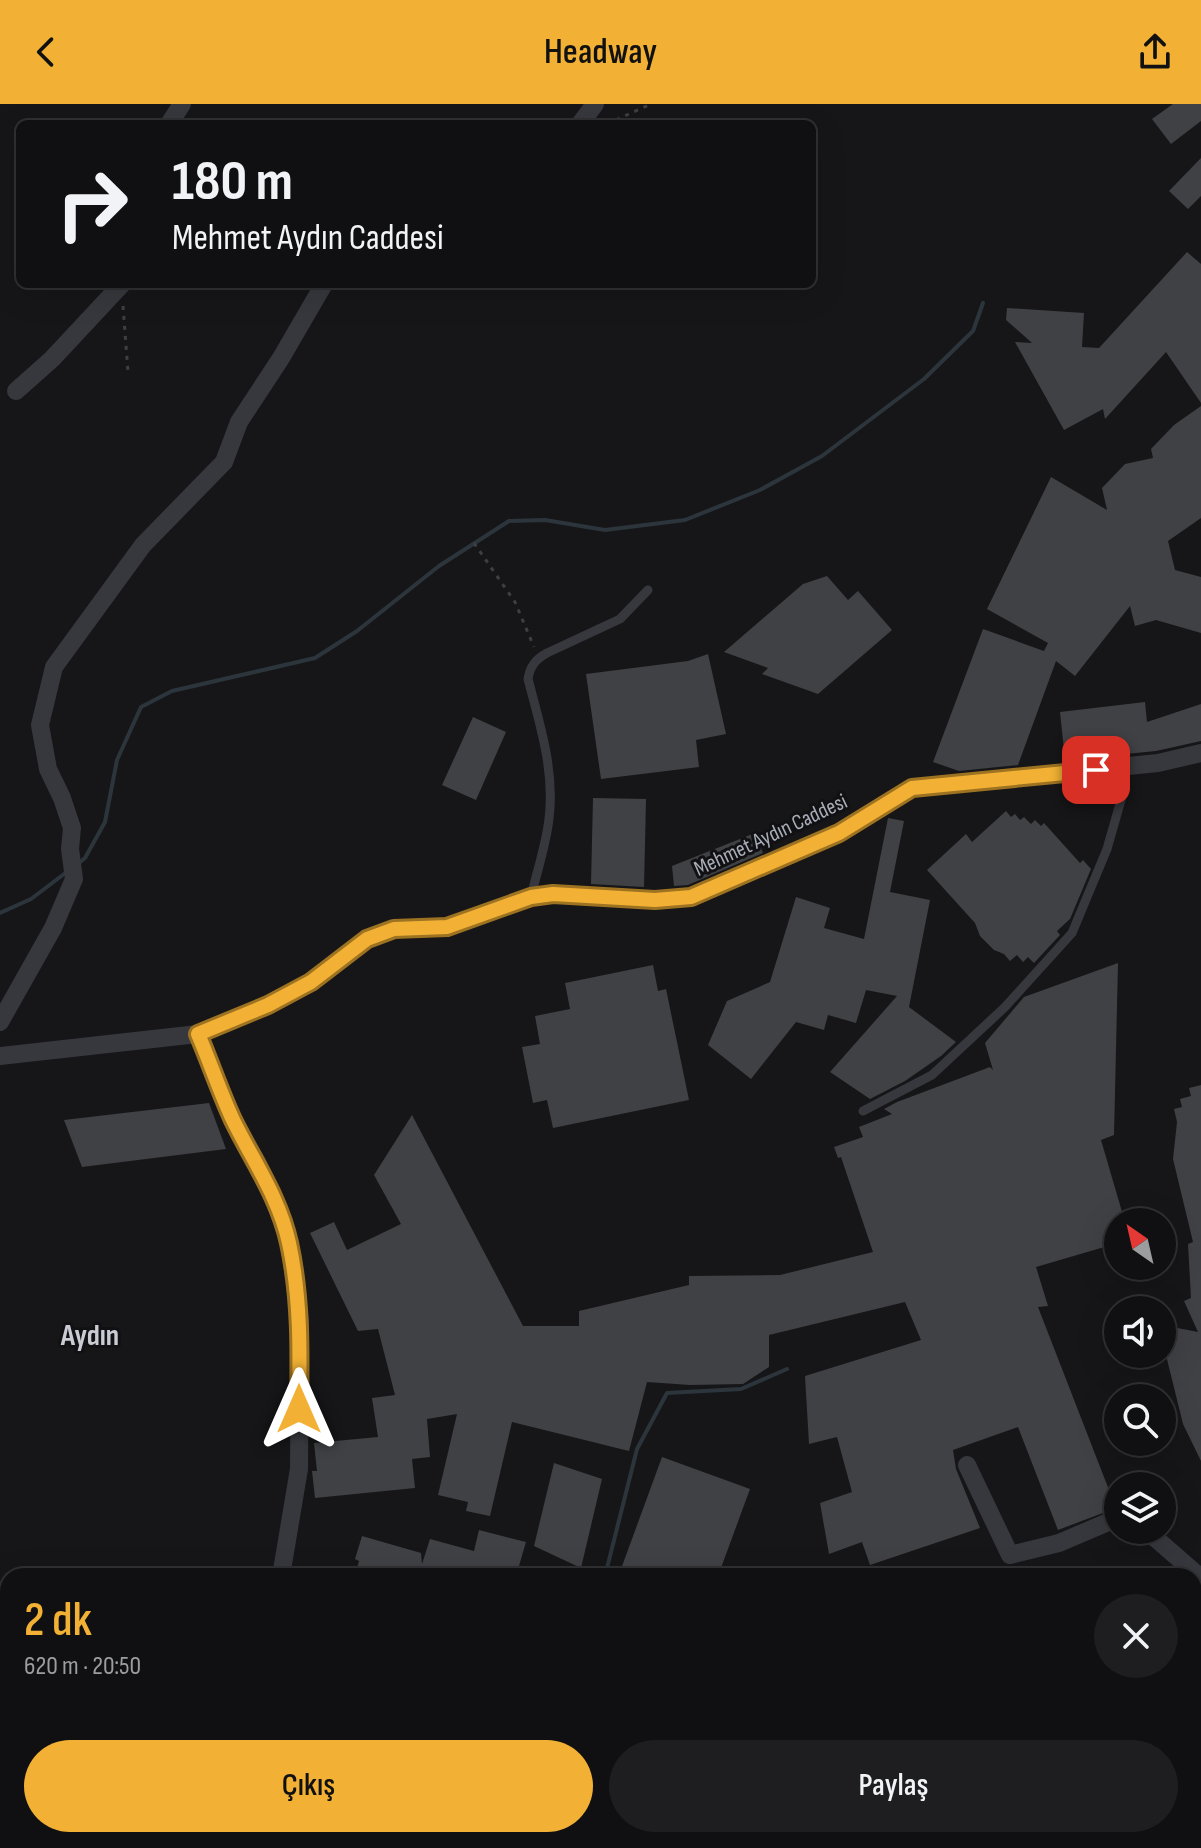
<!DOCTYPE html>
<html lang="tr">
<head>
<meta charset="utf-8">
<style>
	body { margin:0; font-family:"Sofia Sans Condensed",sans-serif; background:#1e1e20; color:#f1f3f6; height:100vh; display:flex; flex-direction:column; font-size:30px; white-space:nowrap }
	* { box-sizing:border-box; margin:0 }
	p { font-size:26px; color:#9c9d9f }
	.icon { flex:none; width:44px; height:44px; fill:none; stroke:currentColor; stroke-width:2; stroke-linecap:round; stroke-linejoin:round }
	.map { position:relative; flex:1; overflow:hidden }
	.side { position:absolute; left:0px; top:1464px; width:1202px; height:280px; display:flex; flex-direction:column; background:#101012; border-radius:24px 24px 0 0; box-shadow:0 8px 32px #0002,0 0 0 2px #303032 }
	.side>* { flex:none }
	.guide { position:absolute; left:16px; top:16px; width:800px; height:168px; border-radius:12px; box-shadow:0 8px 32px #0002,0 0 0 2px #303032; background:#101012; color:#f1f3f6; overflow:hidden }
	.needle { width:52px; rotate:326deg }
	.controls { position:absolute; left:1104px; top:1104px; display:grid; gap:16px }
	.controls a { display:grid; place-items:center; width:72px; height:72px; border-radius:50%; background:#101012; box-shadow:0 8px 32px #0002,0 0 0 2px #303032; font-size:40px }
	.pin { position:absolute; display:grid; place-items:center; width:68px; height:68px; color:#fff; margin:-34px; border-radius:16px; box-shadow:0 4px 12px #0006 }
	.me { position:absolute; width:88px; margin:-44px; rotate:0deg; stroke-linejoin:round; filter:drop-shadow(0 0 6px #0008) }
	.turn { display:flex; align-items:center; gap:28px; height:168px; padding:0 24px; font-size:36px }
	.turn .icon { width:104px; height:104px; stroke-width:2.5 }
	.turn b { display:block; font-size:56px; line-height:68px }
	.round { display:grid; place-items:center; flex:none; width:84px; height:84px; border-radius:42px; background:#1e1e20 }
	.summary { display:flex; align-items:center; justify-content:space-between; height:136px; padding:0 24px }
	h1 { font-size:48px; font-weight:600; line-height:60px; color:#f2b134 }
	.cta { display:flex; gap:16px; margin-top:auto; padding:16px 24px }
	.cta a { flex:1; height:92px; border-radius:48px; background:#f2b134; color:#111; font-size:32px; font-weight:600; line-height:92px; text-align:center }
	.cta a+a { background:#1e1e20; color:#f1f3f6 }
	header { display:flex; justify-content:space-between; align-items:center; height:104px; padding:0 24px; background:#f2b134; color:#111; font-size:36px; font-weight:600 }
	.map>svg:first-child { display:block }
</style>
</head>
<body>
<header><svg class="icon" aria-label="back" viewBox="0 0 24 24"><path d="M15 5l-7 7 7 7"/></svg>Headway<svg class="icon" aria-label="share" viewBox="0 0 24 24"><path d="M12 15V3M7 8l5-5 5 5M5 13v7h14v-7"/></svg></header>
<div class="map">
<svg width="1201" height="1744" viewBox="0 0 1201 1744">
	<rect width="100%" height="100%" fill="#161618"/>
	<g fill="none" stroke-linecap="round" stroke-linejoin="round">
		<g stroke="#2c353c" stroke-width="4">
			<polyline points="79,759 85,754 105,718 117,656 141,603 172,587 315,554 357,527 439,462 509,417 545,416 605,426 685,416 760,386 822,352 924,275 973,227 983,199"/>
			<polyline points="0,809 31,795 68,767"/>
			<polyline points="605,1472 637,1345 667,1289 741,1285 787,1265"/>
			<polyline points="470,1744 473,1736"/>
		</g>
	</g>
	<g fill="#404145">
		<polygon points="1173,0 1201,0 1201,17 1171,40 1152,15"/>
		<polygon points="1201,54 1201,92 1188,105 1169,87"/>
		<polygon points="1187,148 1201,160 1201,299 1166,248 1105,315 1103,305 1064,326 1015,238 1032,239 1006,216 1007,204 1084,209 1082,243 1099,244"/>
		<polygon points="1201,302 1201,414 1168,437 1175,466 1201,473 1201,529 1156,516 1135,522 1130,502 1075,572 1056,557 1018,661 959,667 933,658 983,525 1044,547 1048,539 987,505 1051,373 1107,406 1102,384 1125,360 1153,354 1151,345 1174,321"/>
		<polygon points="827,472 848,496 858,487 892,526 818,590 762,570 768,564 724,548 803,480"/>
		<polygon points="708,550 726,630 696,636 699,663 601,675 586,570 688,557"/>
		<polygon points="1145,598 1147,618 1201,600 1201,637 1156,647 1065,656 1060,608"/>
		<polygon points="473,613 506,628 476,696 442,681"/>
		<polygon points="593,694 646,695 644,783 591,780"/>
		<polygon points="1006,707 1011,713 1015,710 1020,716 1024,713 1031,720 1035,716 1041,722 1044,719 1080,759 1083,756 1091,765 1070,815 1057,827 1060,831 1034,859 1028,853 1023,858 1017,851 1010,857 1004,850 994,846 980,832 975,819 927,766 966,730 972,738"/>
		<polygon points="888,714 904,717 890,788 930,796 909,903 956,938 941,952 905,977 870,995 830,968 897,892 866,886 856,919 828,911 824,926 796,918 751,975 708,941 727,897 770,878 796,793 830,804 824,824 864,835"/>
		<polygon points="755,729 763,749 688,781 674,782 672,762"/>
		<polygon points="1118,859 1114,1031 1101,1036 1125,1118 1118,1118 1118,1139 1036,1163 1048,1202 1038,1203 1116,1404 1058,1426 1018,1323 953,1346 956,1365 980,1424 870,1461 862,1438 829,1450 820,1399 852,1388 837,1333 809,1340 805,1272 921,1236 905,1198 769,1231 769,1263 743,1280 690,1281 647,1278 629,1347 512,1318 490,1412 466,1407 468,1398 438,1391 457,1310 427,1315 430,1353 412,1355 415,1384 315,1394 312,1367 317,1367 314,1339 378,1333 372,1294 395,1291 378,1225 358,1227 310,1129 334,1118 347,1146 401,1120 374,1071 412,1011 523,1222 579,1222 579,1207 689,1181 689,1172 780,1171 873,1148 841,1053 838,1054 834,1043 863,1033 859,1023 892,1010 884,1005 897,998 990,963 993,966 985,939 1024,893"/>
		<polygon points="653,861 658,887 666,885 689,996 553,1024 547,996 533,999 522,943 540,940 535,912 570,905 565,879"/>
		<polygon points="1201,981 1201,1357 1183,1320 1162,1235 1162,1221 1198,1228 1184,1197 1191,1194 1188,1140 1193,1138 1173,1055 1177,1018 1174,1005 1182,1003 1180,995 1191,992 1189,984"/>
		<polygon points="209,999 226,1045 82,1063 64,1016"/>
		<polygon points="662,1353 750,1385 718,1472 639,1472 621,1465"/>
		<polygon points="554,1359 602,1375 581,1464 534,1442"/>
		<polygon points="479,1426 526,1438 516,1472 355,1472 359,1457 355,1455 362,1432 421,1449 422,1460 430,1435 474,1447"/>
	</g>
	<g fill="none" stroke-linecap="round" stroke-linejoin="round">
		<g stroke="#3d3f44" stroke-width="3" stroke-dasharray="4 6" stroke-linecap="butt">
			<polyline points="607,20 651,0"/>
			<polyline points="123,202 128,268"/>
			<polyline points="474,439 515,498 534,543"/>
		</g>
		<g stroke="#37383d" stroke-width="9">
			<path d="M531,793C537,767 546,741 549,715C555,667 540,621 528,575C530,562 536,555 547,549L620,515L648,486"/>
			<polyline points="863,1007 932,971 1005,903 1072,829 1107,745 1125,682 1122,663"/>
		</g>
		<g stroke="#37383d" stroke-width="18">
			<polyline points="169,20 182,0"/>
			<polyline points="580,20 595,0"/>
			<polyline points="16,287 52,255 122,180"/>
			<polyline points="0,918 53,824 74,775 70,745 72,724 62,694 48,665 40,621 54,563 143,441 224,358 239,318 281,254 324,180"/>
			<polyline points="198,930 234,1017 257,1058 275,1098 289,1138 300,1216 299,1365 281,1472"/>
			<polyline points="0,952 198,930 268,901 311,878 367,835 394,825 447,823 531,793 553,790 655,796 691,793 839,729 912,684 1158,659 1201,649"/>
			<polyline points="967,1361 1010,1451 1059,1439 1113,1416 1118,1416"/>
			<polyline points="1146,1426 1201,1474"/>
			<polyline points="237,1744 240,1736"/>
		</g>
	</g>
	<g fill="none" stroke-linecap="round" stroke-linejoin="round">
		<defs>
			<path id="route" d="M299,1305C300,1250 301,1194 289,1139C279,1093 253,1057 233,1016C220,988 210,958 198,930L268,901L311,878L367,835L394,825L447,823L531,793L553,790L655,796L691,793L839,729L912,684L1096,666"/>
		</defs>
		<use href="#route" stroke="#9d7322" stroke-width="20"/>
		<use href="#route" stroke="#f2b134" stroke-width="14"/>
	</g>
	<g text-anchor="middle" stroke-width="6" stroke-linejoin="round" paint-order="stroke">
		<g font-size="22" fill="#a8adb8" stroke="#111113">
			<text transform="translate(770 730) rotate(-25)" y="8">Mehmet Aydın Caddesi</text>
		</g>
		<g font-size="30" font-weight="bold" fill="#c9ccd4" stroke="#111113">
			<text x="90" y="1241">Aydın</text>
		</g>
	</g>
</svg>
<div class="controls">
<a><svg class="needle" viewBox="-14 -14 28 28"><path d="M0-13l5 13h-10z" fill="#e53935"/><path d="M0 13l5-13h-10z" fill="#9c9d9f"/></svg></a>
<a><svg class="icon" aria-label="sound" viewBox="0 0 24 24"><path d="M4 9h4l5-4v14l-5-4H4zM17 9q2 3 0 6"/></svg></a>
<a><svg class="icon" aria-label="search" viewBox="0 0 24 24"><circle cx="10" cy="10" r="6"/><path d="M15 15l6 6"/></svg></a>
<a><svg class="icon" aria-label="layers" viewBox="0 0 24 24"><path d="M12 4l9 5-9 5-9-5zM3 14l9 5 9-5"/></svg></a>
</div>
<div class="pin" style="left:1096px;top:666px;background:#d93025"><svg class="icon" aria-label="arrive" viewBox="0 0 24 24"><path d="M6 21V4h12l-3 4 3 4H6"/></svg></div>
<svg class="me" style="left:299px;top:1305px" viewBox="-20 -20 40 40"><path d="M0-17L14 15 0 8-14 15z" fill="#f2b134" stroke="#fff" stroke-width="4"/></svg>
<div class="guide">
<div class="turn"><svg class="icon" aria-label="right" viewBox="0 0 24 24"><path d="M7 20v-9h11M14 6l5 5-5 5"/></svg><div><b>180 m</b>Mehmet Aydın Caddesi</div></div>
</div>
<section class="side">
<div class="summary"><div><h1>2 dk</h1><p>620 m · 20:50</p></div><a class="round"><svg class="icon" aria-label="close" viewBox="0 0 24 24"><path d="M6 6l12 12M18 6L6 18"/></svg></a></div>
<div class="cta"><a>Çıkış</a><a>Paylaş</a></div>
</section>
</div>
</body>
</html>
